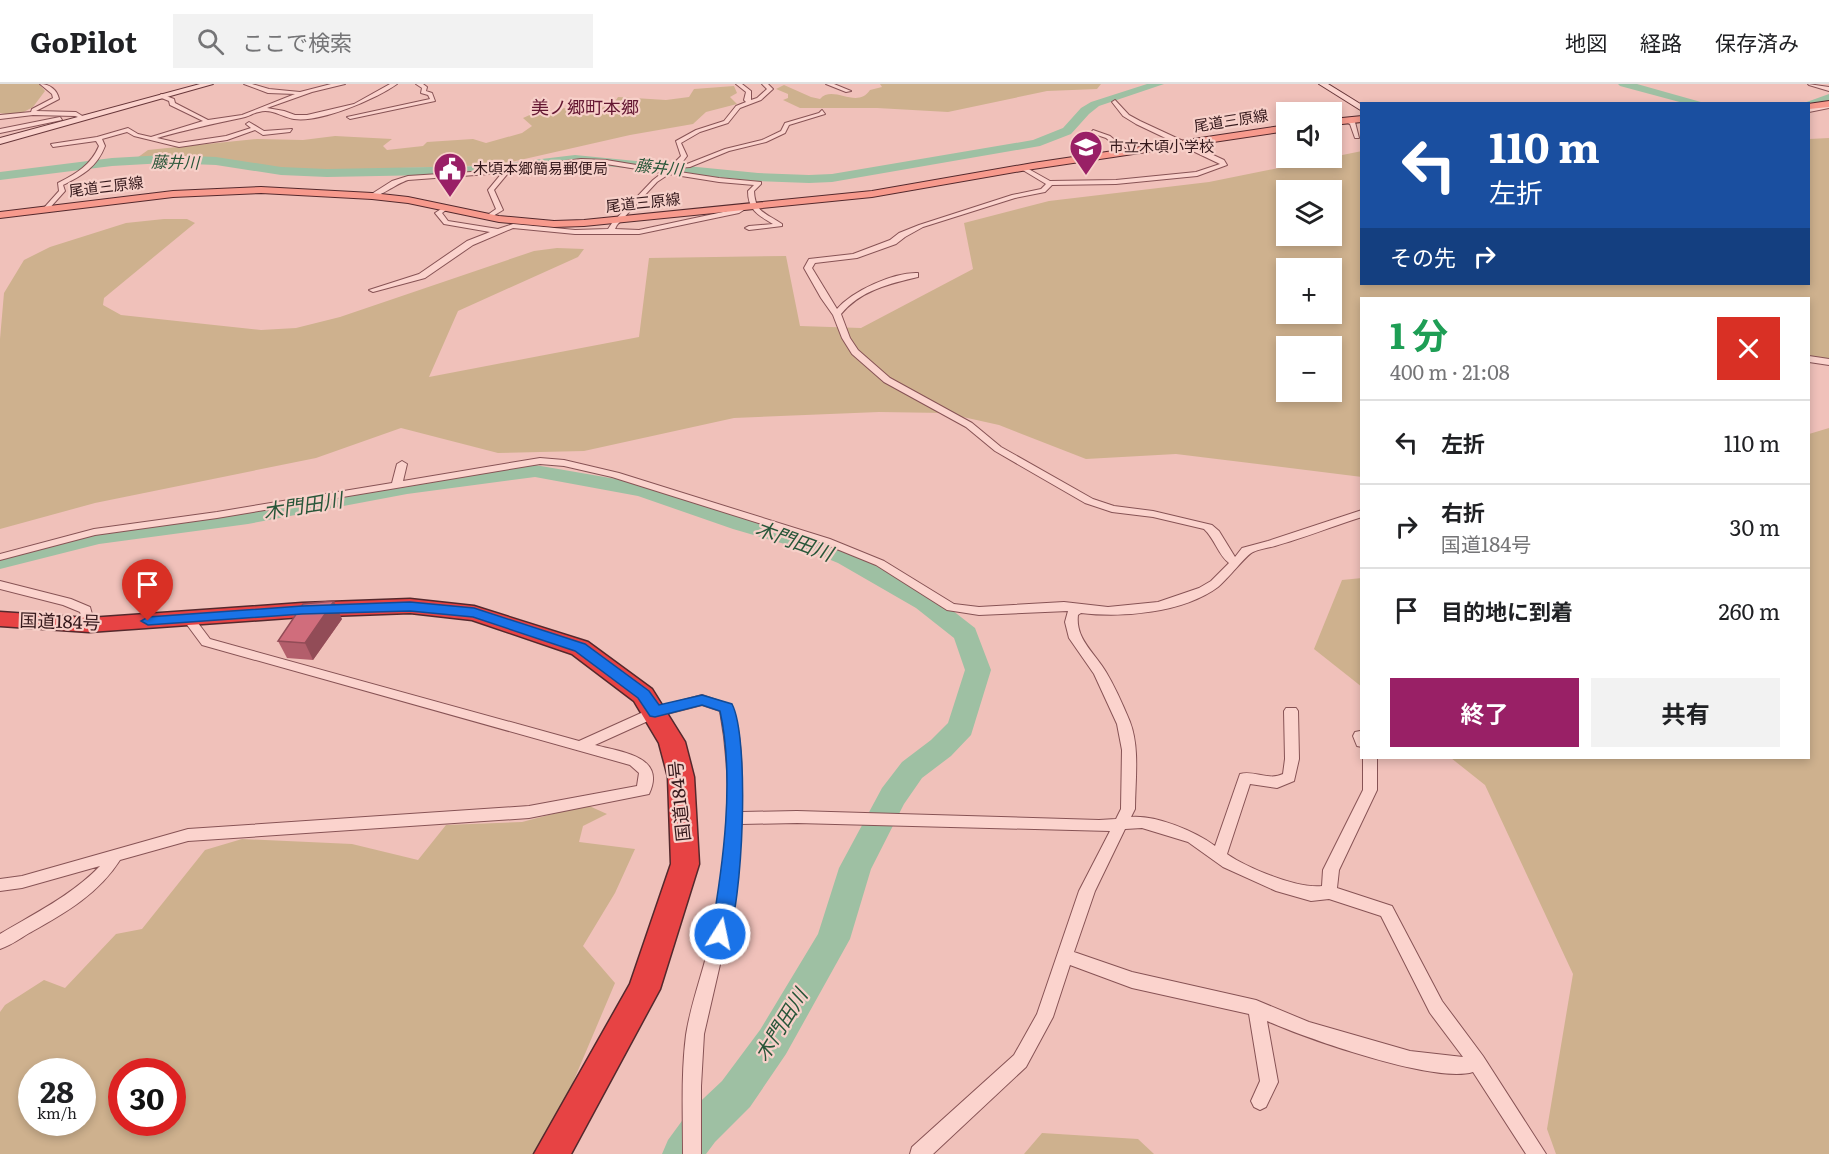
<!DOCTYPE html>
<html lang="ja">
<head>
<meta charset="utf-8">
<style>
	body { margin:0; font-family:Literata,"Noto Sans JP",serif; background:#f2f2f2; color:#202124; height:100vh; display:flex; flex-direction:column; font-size:22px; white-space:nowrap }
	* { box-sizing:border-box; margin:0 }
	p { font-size:20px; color:#757577 }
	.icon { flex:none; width:33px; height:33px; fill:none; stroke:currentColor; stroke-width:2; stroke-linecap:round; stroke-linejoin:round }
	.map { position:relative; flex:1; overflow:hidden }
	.drawer { position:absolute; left:1360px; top:213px; width:450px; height:462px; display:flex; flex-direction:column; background:#fff; border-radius:0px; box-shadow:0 3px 9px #0003 }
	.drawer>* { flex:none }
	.hud { position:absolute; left:1360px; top:18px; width:450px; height:183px; border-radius:0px; box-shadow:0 3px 9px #0003; background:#1a4fa0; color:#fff; overflow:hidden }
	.tools { position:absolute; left:1276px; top:18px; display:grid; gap:12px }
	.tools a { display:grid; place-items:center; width:66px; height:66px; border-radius:0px; background:#fff; box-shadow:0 3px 9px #0003; font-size:30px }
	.speed { position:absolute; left:18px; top:974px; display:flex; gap:12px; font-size:30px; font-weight:700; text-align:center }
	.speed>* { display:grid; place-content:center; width:78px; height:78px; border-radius:50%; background:#fff; box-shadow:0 3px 9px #0003; line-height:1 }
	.speed small { font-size:15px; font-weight:400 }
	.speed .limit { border:9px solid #d22; background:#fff; color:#111 }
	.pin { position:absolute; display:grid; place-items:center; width:51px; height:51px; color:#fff; margin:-62px -26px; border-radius:50% 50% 50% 0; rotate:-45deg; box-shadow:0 0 6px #0007 }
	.pin .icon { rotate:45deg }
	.me { position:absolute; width:66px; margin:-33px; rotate:10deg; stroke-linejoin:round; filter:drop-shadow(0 0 4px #0008) }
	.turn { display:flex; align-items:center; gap:21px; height:126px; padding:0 30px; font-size:27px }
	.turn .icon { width:78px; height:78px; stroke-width:2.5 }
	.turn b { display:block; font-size:42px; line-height:51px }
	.then { display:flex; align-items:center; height:57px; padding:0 30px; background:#0003; gap:12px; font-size:22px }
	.round { display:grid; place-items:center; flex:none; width:63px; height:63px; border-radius:0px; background:#f2f2f2 }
	.headline { display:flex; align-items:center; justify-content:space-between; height:102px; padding:0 30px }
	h1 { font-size:36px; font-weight:700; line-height:45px; color:#1e9e55 }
	.primary-button { display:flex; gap:12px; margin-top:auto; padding:12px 30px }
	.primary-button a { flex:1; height:69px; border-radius:0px; background:#992066; color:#fff; font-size:24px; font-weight:700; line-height:69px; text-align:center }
	.primary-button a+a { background:#f2f2f2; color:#202124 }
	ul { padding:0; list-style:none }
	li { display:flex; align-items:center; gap:18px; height:84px; padding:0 30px; border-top:2px solid #e0e0e0 }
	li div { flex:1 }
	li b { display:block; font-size:22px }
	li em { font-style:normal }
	header { display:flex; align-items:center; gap:36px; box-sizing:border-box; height:84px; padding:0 30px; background:#fff; border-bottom:2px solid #e0e0e0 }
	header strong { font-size:28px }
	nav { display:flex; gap:33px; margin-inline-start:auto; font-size:21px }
	.search { width:420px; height:54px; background:#f2f2f2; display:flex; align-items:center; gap:15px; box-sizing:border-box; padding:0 21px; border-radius:0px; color:#757577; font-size:22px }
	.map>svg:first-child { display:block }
</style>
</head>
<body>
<header>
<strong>GoPilot</strong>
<div class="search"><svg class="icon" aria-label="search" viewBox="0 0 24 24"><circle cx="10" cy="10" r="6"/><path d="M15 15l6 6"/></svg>ここで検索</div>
<nav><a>地図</a><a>経路</a><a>保存済み</a></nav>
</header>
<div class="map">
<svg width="1829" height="1070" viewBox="0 0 1829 1070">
	<rect width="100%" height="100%" fill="#f0c1ba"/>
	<g fill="#ceb18e" fill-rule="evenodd">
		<polygon points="0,0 39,0 45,7 33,23 20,30 12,31 0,29"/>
		<path d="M880,0H1101L1097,5L1047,7L948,28L877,24H800L783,16L788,14V10L776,5L784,1L811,13L820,15C833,0 857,26 870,6L882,3Z"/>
		<polygon points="734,2 737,9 730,13 737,20 706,28 693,40 630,51 498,81 368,85 315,91 271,88 182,73 134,76 148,66 257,55 303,56 335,52 392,55 383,62 387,66 423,62 427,58 473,55 486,59 522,49 532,42 523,34 534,29 578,22 594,25 612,22 618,13 666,16 689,13 694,5"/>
		<path d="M1829,54V275L1809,273V214H1362V393L1176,370L1086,375L999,341L945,329L879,328L734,334L584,367L498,369L401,344L316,374L95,419L0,445V255L4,209L24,176L50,163L126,139L164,135H187L195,139L104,214L103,221L121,231L261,246L296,244L340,233L534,167L557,164L584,165L578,173L458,227L429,293L639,253L649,174L786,172L800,242L861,244L973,185L964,139L1049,117L1209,98L1362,67V200H1809V55ZM1287,106H1332V152H1287ZM1287,184H1332V230H1287ZM1287,262H1332V308H1287Z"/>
		<polygon points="1829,344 1829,1070 1556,1070 1547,1045 1573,890 1485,701 1451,674 1809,674 1809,350"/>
		<polygon points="1362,494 1362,603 1314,565 1342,496"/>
		<path d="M587,721L607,730L583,742L579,758L635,765L615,809L583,862L615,899L568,1010L533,1070H0V928L5,921L44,896L65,904L116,850L142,845L205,766L242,755L352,760L418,776L446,741L522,738ZM32,987H82V1038H32ZM122,987H172V1038H122Z"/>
		<polygon points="1042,1049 1138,1055 1154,1070 1024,1070"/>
	</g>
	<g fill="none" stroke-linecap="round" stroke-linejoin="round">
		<g fill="#9ec0a3" fill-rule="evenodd">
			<polygon points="1147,0 1164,0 1099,22 1089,30 1071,50 1040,62 832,98 809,99 758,97 575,79 483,90 327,93 281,91 216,81 165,79 112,82 0,96 0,88 112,74 165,71 216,73 281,83 327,85 483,82 575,71 758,89 809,91 832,90 1033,56 1063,44 1081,24 1091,18"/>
			<polygon points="1618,0 1637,0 1708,20 1687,20 1620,2"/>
			<polygon points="1829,10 1829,17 1809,23 1809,20 1801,20"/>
			<polygon points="535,381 651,401 749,435 825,457 854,469 934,512 975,544 991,586 971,651 951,672 922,694 904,720 871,785 850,855 786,970 750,1023 715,1058 706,1070 662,1070 668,1056 687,1030 722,997 760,946 818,850 839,784 882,704 902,678 931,656 948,639 965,586 954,554 916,524 838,479 809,467 733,445 638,412 535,393 407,410 248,440 99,460 0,485 0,471 98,446 248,426 407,396"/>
		</g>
		<defs>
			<g id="street">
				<path d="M40,0C50,0 57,6 59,15L36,27L76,28L84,33V35L75,32L33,31L0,35V31L31,28L32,25L53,14L52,10Z"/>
				<path d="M244,0H252L269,5L300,8L331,0H345L312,8L267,24L284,27L295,31H307L354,20L390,0H397C376,15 320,39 294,35C282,33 271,24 259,28C253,29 248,33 241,34C212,40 186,46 157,54L179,59L226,52L251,44L246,40L249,38L264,47L292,45L290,48L263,51L255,46L227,56L179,63L134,52L127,48L102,55L105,62C97,83 83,91 63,101L65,107L47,127L42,126L59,107L58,99C76,90 91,81 99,62L96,57L53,63L51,60L97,53L128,44L138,50L151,53L203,37L170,21L169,17L159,13L161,10L174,15L175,19L208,36L242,31L295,10L268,9Z"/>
				<polygon points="416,0 423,0 427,3 426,7 432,9 435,17 350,35 347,33 430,15 428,11 421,9 422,4"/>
				<path d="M736,0H742L751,7V16L757,14L767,5L762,0H768L773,5L761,16L740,24L728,39L700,48L681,59L687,72L681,80H687L725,65L762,56L781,47L785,39L819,29L822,26L825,30L789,41L785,49L766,58L729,67L690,83L677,84L673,87L719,94L761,98V100L754,107C755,129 766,129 782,140V142L749,146L745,144L749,142L773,140C758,131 748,126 748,107L754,101L719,98L669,90L657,98L617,141L615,145L639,146L737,125L744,122L747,124L739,129L639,150H575L513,144L473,161L425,194L373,208L369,206L419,190L467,157L490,148L444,140L435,129L444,123L449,124L442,129L448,137L498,145L513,140L575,146L608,145L612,139L653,96L662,89L606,80L581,79L509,88L494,106L503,126L488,135L485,133L486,132L496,125L488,106L502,89L408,96C395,100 381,113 370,113V111L392,97L408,92L487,87L581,75L606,76L667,86L681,72L676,57L696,46L724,37L736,22L746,18L744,16L746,8Z"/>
				<polygon points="826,0 834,0 851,7 846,8"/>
				<polygon points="1808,0 1829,3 1829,7 1809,1"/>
				<path d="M1115,16L1129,31L1140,37L1224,76L1227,81L1197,92L1116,100L1052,101L1045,108L1015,114L923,143L905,153L896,160L857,174L815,179L812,184L837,225C852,207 894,188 918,189V193C889,200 861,206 841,230L850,254L858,266L890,294L972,339L1001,363L1093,415L1114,422L1153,427L1212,441L1219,447L1235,473L1242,464L1268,457L1362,426V433C1333,442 1304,454 1275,462C1268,464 1260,465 1253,468C1247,470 1227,496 1218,503C1183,529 1122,534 1081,529L1078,531C1075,555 1095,569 1106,588C1115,603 1123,621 1130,638C1140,664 1135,697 1135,725L1131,733C1156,731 1195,747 1215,762L1240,690C1254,686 1269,697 1283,690L1285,675L1284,627L1286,624H1296L1298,627L1299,675L1294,697L1277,704L1250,700L1227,770C1247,784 1298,805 1322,802L1323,786L1363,706V674H1377V706L1339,786L1337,804L1392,822L1442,917L1483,972L1546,1070H1526L1473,988C1434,1000 1306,954 1267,937L1278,998L1266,1023L1260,1026L1254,1023L1251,1017L1260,997L1249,930L1132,904L1070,881L1053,933L1026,983L933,1070H910L912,1063L1014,971L1037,930L1079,807L1110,747L797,739L741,740L733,824L704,950L701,1002V1070H683C683,1030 681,990 686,951C691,918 704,886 711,853C728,779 734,702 720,627L702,621L659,632L595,661C621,668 667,672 649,710L529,734L188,757L120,776C99,809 67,828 33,847C22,853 12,861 0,865V850C35,829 71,812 100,782L22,804L0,807V795L22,792L188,745L529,722L637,702L639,689L630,681L202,561L182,534L188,530L192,531L210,555L579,657L650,625L702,611L731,621C743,646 742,700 742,728L797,727L1099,736L1116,735L1121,725L1122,666L1117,640L1094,590L1069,554L1065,538L1068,527L979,531L947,526L876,481L822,459L612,393L564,382L540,380L217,434L95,451L0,476V470L94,445L217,428L392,399L397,380L402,377L407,380L403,397L540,374L564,376L619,389L830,455L884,477L954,520L979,523L1064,518L1108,523L1158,518L1199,504L1211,497L1229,479C1218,471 1215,455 1204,445L1153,433L1112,428L1085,419L995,367L966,343L884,298L852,270L842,254L833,231L821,214L804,184L809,175L853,170L890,156L899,149L919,141L1012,111L1041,105L1046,100L1021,85V83H1025L1050,97L1116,96L1196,88L1220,80L1136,40L1123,32L1112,18ZM1142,744L1188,758L1223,783L1276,807L1311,817L1329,815L1381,832L1430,929L1463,973L1410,967L1309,938L1256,916L1132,888L1074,868L1095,807L1125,745Z"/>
				<polygon points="1829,20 1829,24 1809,28 1809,24"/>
				<polygon points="60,33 62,36 0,49 0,45"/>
				<polygon points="1344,35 1355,38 1359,54 1355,54 1350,40 1344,37"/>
				<polygon points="1093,46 1110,52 1130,69 1125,70 1106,54 1091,49"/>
				<polygon points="1809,272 1829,275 1829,281 1809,278"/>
				<polygon points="0,497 71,515 90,523 95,541 93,544 85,544 80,528 63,521 0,505"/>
				<polygon points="1360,647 1362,648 1362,663 1357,662 1353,652 1355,648"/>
			</g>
			<g id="secondary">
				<polygon points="200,0 213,0 0,60 0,54"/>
				<polygon points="1319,0 1328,0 1362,21 1362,27"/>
			</g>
			<g id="primary">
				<polygon points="1829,17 1829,23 1809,25 1808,20"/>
				<polygon points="1362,32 1362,38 1332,41 1332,35"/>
				<polygon points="1287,41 1287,47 1033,85 872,113 584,142 554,143 499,138 408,119 372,115 261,109 173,113 0,134 0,128 173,107 261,103 372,109 408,113 499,132 554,137 584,136 872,107 1033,79"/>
			</g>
			<polygon id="highway" points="410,515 474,522 588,558 652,605 685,658 694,693 699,780 660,905 571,1070 534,1070 630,900 671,780 668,693 659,659 634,617 572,570 472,536 410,529 302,533 89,548 0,542 0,528 89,534 302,519"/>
		</defs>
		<use href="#street" stroke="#875355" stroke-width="2"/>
		<use href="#secondary" stroke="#68373a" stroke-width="2"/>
		<use href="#primary" stroke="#54292d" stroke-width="2"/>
		<use href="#highway" stroke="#54292d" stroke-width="3"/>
		<use href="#street" fill="#fbd3cd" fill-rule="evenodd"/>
		<use href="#secondary" fill="#fbd3cd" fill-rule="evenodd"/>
		<use href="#primary" fill="#f79a8d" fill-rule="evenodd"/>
		<use href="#highway" fill="#e74344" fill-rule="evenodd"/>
	</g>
	<polygon fill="#b35e6b" points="342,535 313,576 287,574 278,557"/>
	<polygon fill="#924c57" points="334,517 342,535 313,576 305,559"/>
	<polygon fill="#d06d7c" stroke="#924c57" stroke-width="1.5" points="334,517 305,559 278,557 303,520"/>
	<path fill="#1a73e8" stroke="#114b97" stroke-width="1.5" d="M410,518L474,524L585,560L649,607L659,621L702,611L732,620C750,654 743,821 727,856L720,858L714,856L711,850C723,782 735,695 720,627L702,621L655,633L650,632L638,614L575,567L473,533L410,527L302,530L148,541L141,537L148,533L302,522Z"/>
	<defs>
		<symbol id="school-pin" viewBox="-11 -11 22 30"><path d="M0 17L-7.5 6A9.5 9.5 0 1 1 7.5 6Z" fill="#992066" stroke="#f7d0c9"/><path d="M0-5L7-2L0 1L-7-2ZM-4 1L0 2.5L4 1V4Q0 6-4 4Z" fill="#fff"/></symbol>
		<symbol id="civic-pin" viewBox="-11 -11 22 30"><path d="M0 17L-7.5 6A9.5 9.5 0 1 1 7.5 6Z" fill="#992066" stroke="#f7d0c9"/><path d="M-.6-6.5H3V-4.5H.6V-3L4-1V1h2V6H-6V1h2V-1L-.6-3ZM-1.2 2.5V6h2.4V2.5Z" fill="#fff"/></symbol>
	</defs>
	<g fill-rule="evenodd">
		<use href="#school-pin" x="1067" y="44" width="38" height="52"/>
		<use href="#civic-pin" x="431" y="66" width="38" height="52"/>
	</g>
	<g text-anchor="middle" stroke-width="4.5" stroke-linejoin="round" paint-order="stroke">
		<g font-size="15" fill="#35191c" stroke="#f7d0c9">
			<text transform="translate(1231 37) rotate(-9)" y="5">尾道三原線</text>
			<text transform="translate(106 103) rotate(-7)" y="5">尾道三原線</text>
			<text transform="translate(643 119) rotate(-6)" y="5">尾道三原線</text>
		</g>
		<g font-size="15" fill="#35191c" stroke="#f7d0c9" text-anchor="start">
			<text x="1109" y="68">市立木頃小学校</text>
			<text x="473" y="90">木頃本郷簡易郵便局</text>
		</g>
		<g font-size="16" font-style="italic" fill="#285639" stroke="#f7d0c9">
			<text transform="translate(175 78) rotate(1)" y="6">藤井川</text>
			<text transform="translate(659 83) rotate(6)" y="6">藤井川</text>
		</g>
		<g font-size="18" fill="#641732" stroke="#f7d0c9">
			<text x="585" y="30">美ノ郷町本郷</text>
		</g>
		<g font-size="18" fill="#35191c" stroke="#f7d0c9">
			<text transform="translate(60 538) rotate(2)" y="6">国道184号</text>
			<text transform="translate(680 717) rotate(-96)" y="6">国道184号</text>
		</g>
		<g font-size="20" font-style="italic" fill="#285639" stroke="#f7d0c9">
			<text transform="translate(303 422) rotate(-9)" y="7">木門田川</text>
			<text transform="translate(794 457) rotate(20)" y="7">木門田川</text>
			<text transform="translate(781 941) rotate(-58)" y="7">木門田川</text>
		</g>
	</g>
</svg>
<div class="tools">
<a><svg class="icon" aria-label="sound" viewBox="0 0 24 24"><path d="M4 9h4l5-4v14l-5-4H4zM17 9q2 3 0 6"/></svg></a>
<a><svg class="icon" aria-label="layers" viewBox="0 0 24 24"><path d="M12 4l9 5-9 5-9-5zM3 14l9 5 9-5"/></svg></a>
<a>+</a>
<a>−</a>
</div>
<div class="speed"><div>28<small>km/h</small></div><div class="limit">30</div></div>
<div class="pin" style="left:148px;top:537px;background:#d93025"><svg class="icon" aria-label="arrive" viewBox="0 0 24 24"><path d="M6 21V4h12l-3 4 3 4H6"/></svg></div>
<svg class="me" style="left:720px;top:850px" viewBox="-20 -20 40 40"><circle r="17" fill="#1a73e8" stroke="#fff" stroke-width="3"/><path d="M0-11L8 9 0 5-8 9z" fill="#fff"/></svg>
<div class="hud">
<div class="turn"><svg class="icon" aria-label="left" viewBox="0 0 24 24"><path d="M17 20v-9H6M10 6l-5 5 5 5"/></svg><div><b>110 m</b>左折</div></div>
<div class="then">その先<svg class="icon" aria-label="right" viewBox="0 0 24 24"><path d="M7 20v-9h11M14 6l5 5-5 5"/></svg></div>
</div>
<section class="drawer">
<div class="headline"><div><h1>1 分</h1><p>400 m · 21:08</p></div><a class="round" style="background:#d93025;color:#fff"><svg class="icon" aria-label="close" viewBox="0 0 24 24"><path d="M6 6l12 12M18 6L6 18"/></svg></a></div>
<ul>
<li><svg class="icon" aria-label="left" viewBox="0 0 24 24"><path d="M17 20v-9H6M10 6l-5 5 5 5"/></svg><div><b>左折</b></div><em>110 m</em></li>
<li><svg class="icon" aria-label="right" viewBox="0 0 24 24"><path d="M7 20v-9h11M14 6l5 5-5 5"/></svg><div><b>右折</b><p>国道184号</p></div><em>30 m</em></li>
<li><svg class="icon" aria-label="arrive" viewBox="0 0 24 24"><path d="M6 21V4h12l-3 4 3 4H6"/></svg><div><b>目的地に到着</b></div><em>260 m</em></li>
</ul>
<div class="primary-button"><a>終了</a><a>共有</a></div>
</section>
</div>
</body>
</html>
